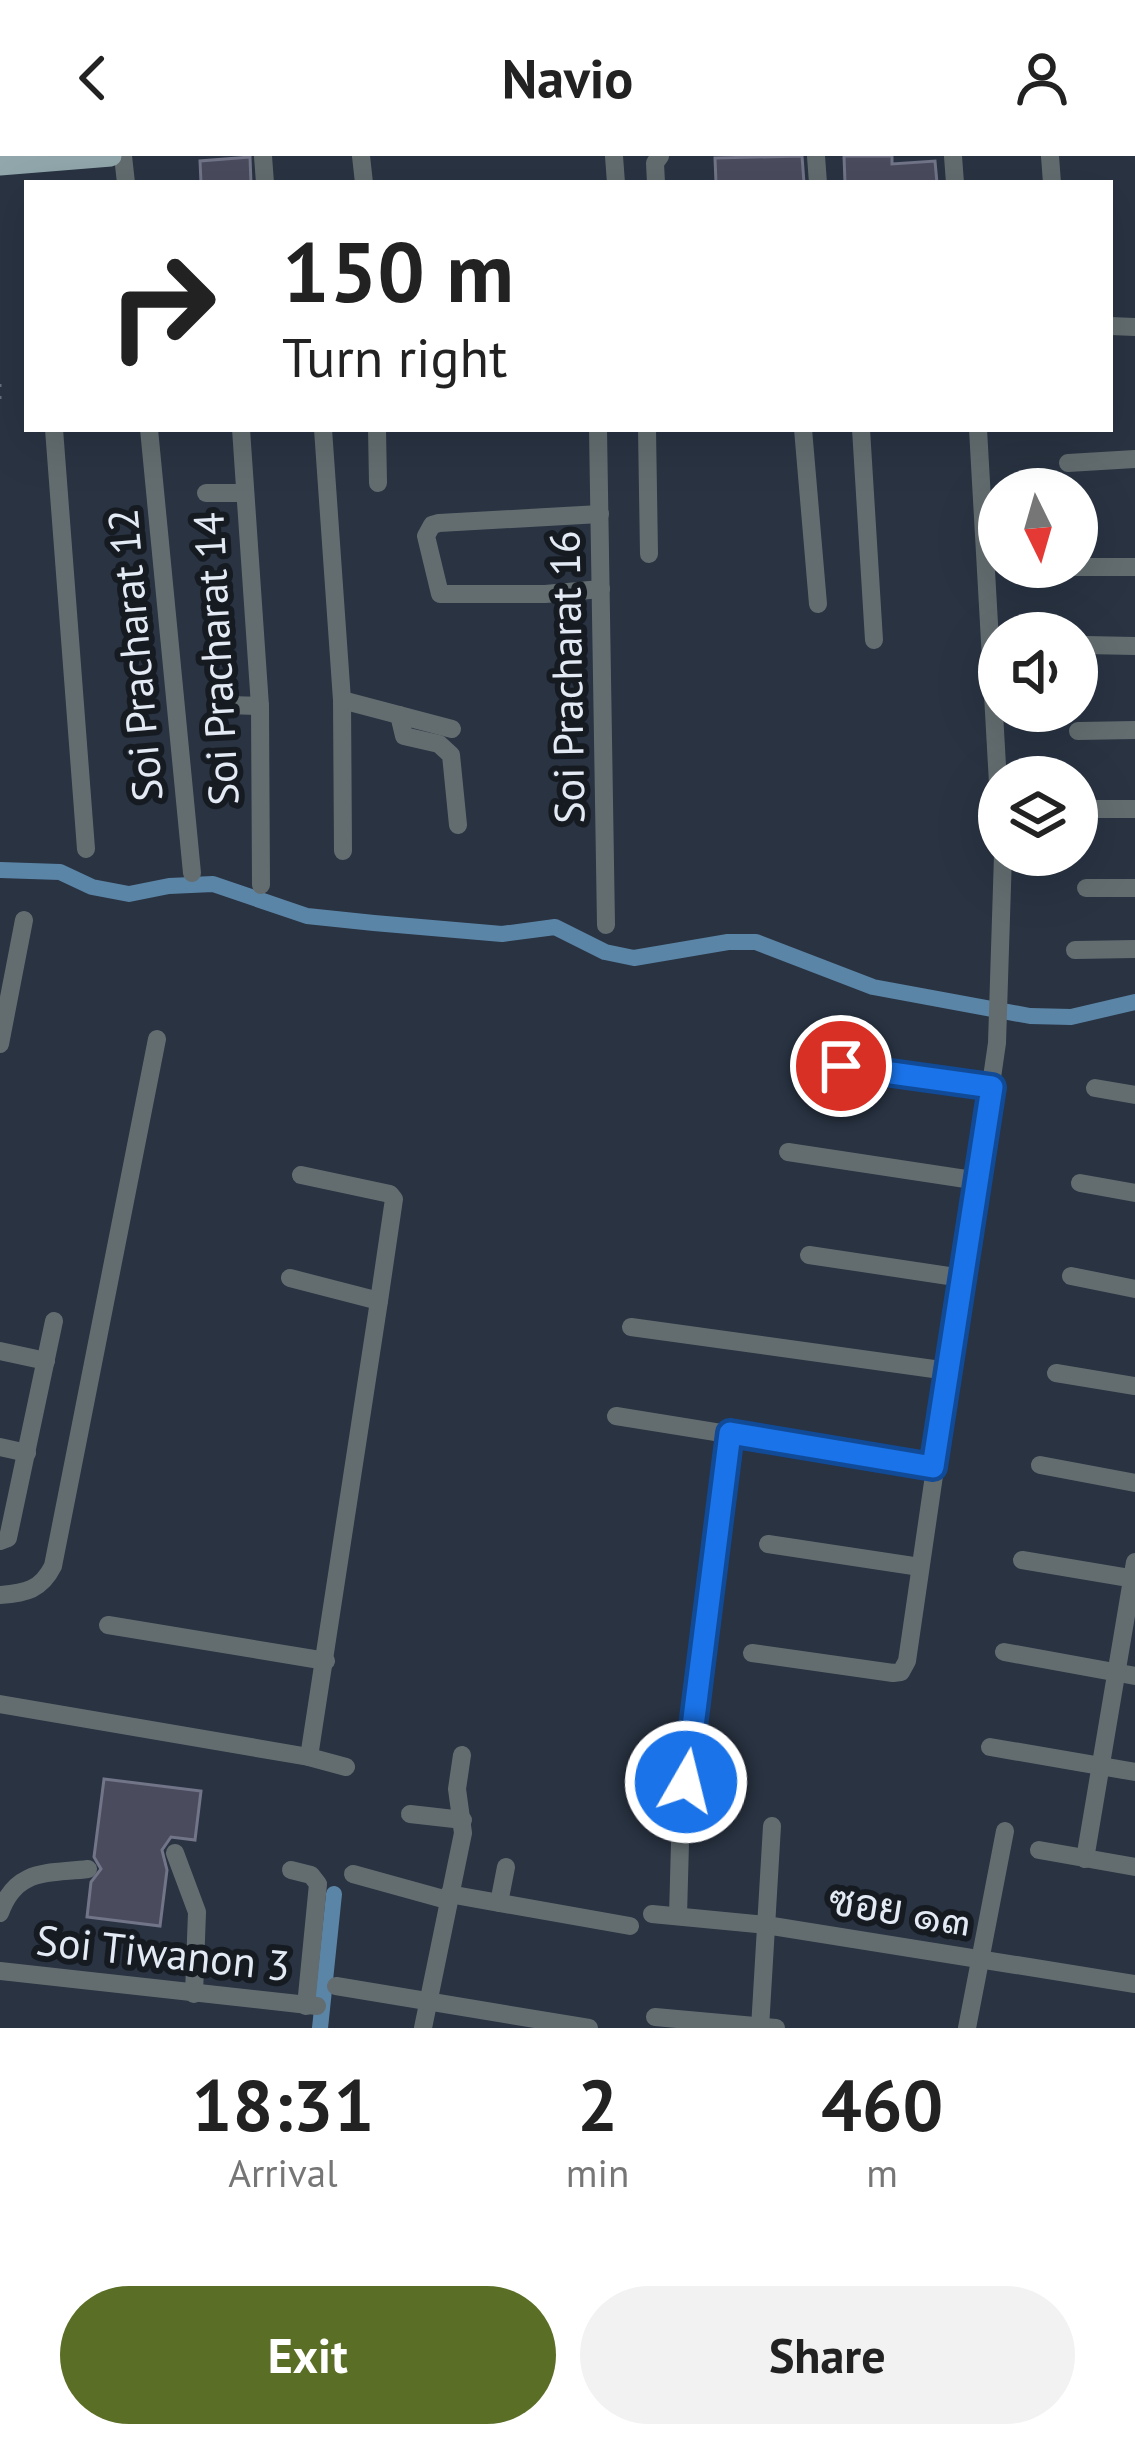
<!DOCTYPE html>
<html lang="en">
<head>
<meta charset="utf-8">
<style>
	body { margin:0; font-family:"PT Sans",Sarabun,sans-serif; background:#f2f2f2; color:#222; height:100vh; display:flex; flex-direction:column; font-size:45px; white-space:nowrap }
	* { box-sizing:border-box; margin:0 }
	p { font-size:39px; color:#767676 }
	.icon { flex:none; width:66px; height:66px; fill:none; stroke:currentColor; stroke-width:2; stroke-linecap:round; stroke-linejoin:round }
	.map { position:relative; height:1872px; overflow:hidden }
	.side { display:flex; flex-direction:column; background:#fff; flex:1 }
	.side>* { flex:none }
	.guide { position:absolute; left:24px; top:24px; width:1089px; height:252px; border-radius:0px; box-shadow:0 12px 48px #0002; background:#fff; color:#222; overflow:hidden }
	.needle { width:78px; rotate:175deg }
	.tools { position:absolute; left:978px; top:312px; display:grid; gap:24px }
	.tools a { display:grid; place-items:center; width:120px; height:120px; border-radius:50%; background:#fff; box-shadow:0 12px 48px #0002; font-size:60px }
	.pin { position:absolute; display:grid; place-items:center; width:102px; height:102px; color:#fff; margin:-51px; border:6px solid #fff; border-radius:50%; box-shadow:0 3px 12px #0007 }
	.me { position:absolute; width:132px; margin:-66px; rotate:8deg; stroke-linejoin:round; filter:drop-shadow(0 0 9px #0008) }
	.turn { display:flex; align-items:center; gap:42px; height:252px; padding:0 60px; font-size:54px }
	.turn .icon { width:156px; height:156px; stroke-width:2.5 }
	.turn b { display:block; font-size:84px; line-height:102px }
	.eta { display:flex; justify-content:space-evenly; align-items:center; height:204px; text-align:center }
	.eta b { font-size:72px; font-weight:600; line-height:84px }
	.action { display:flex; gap:24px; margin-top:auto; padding:24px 60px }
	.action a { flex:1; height:138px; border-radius:72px; background:#5a6e26; color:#fff; font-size:48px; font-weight:600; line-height:138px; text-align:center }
	.action a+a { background:#f2f2f2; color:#222 }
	header { display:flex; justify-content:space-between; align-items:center; height:156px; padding:0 60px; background:#fff; font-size:54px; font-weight:600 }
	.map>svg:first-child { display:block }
</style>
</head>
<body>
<header><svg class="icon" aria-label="back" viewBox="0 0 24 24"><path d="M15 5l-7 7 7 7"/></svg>Navio<svg class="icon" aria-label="person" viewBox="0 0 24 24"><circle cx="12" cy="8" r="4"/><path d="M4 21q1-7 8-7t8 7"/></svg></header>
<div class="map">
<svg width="1135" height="1872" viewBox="0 0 1135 1872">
	<rect width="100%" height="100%" fill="#293342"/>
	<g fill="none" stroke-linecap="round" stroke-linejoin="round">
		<g stroke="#5b85a7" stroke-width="16">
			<polyline points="0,714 60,716 92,731 129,738 169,730 213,728 307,760 374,767 502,778 555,771 605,796 634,802 728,786 756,786 873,831 1030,860 1071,861 1135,846"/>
			<polyline points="320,1872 334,1738"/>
		</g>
	</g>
	<g fill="#4a4c5e" stroke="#727488" stroke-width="3">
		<polygon points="802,0 804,27 716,27 715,2"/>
		<polygon points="844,0 892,0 892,8 935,5 937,27 845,27"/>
		<polygon points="250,1 251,27 201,27 200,5"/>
		<polygon points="104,1623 201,1635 195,1684 171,1681 162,1694 167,1714 160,1770 87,1761 91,1726 101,1713 94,1701"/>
	</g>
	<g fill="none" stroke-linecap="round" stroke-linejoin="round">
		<polyline stroke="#67707d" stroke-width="3" stroke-dasharray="3 9" stroke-linecap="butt" points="0,228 0,248"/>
		<g stroke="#636d70" stroke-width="18">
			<polyline points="123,0 126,27"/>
			<polyline points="263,0 265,27"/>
			<polyline points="361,0 364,27"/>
			<polyline points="614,0 616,27"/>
			<polyline points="816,0 818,27"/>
			<polyline points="953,0 955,27"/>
			<polyline points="1050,0 1052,27"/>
			<polyline points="656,27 655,7 660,0"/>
			<polyline points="1110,170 1135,171"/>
			<polyline points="54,273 86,693"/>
			<polyline points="149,273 192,717"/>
			<polyline points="241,273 260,550 261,729"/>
			<polyline points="323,273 342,544 343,695"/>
			<polyline points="377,273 378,327"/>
			<polyline points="598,273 606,769"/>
			<polyline points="647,273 649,398"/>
			<polyline points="803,273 818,448"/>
			<polyline points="861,273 874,484"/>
			<polyline points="978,273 999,645"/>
			<polyline points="1068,307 1135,303"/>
			<polyline points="206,337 244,337"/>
			<polyline points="600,358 439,367 432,369 426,380 440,438 545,438 601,433"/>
			<polyline points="1074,411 1135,411"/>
			<polyline points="1085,489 1135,490"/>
			<polyline points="342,544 452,573"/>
			<polyline points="228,549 260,550"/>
			<polyline points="399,559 404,580 439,588 451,599 458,669"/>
			<polyline points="1078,575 1135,574"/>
			<polyline points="1081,653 1135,653"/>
			<polyline points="1086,732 1135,732"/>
			<polyline points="1075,794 1135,793"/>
			<polyline points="0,888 24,764"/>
			<polyline points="841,910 992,931"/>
			<polyline points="1095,932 1135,939"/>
			<polyline points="788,996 979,1025"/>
			<polyline points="301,1019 390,1038 394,1043 379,1145"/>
			<polyline points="1080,1027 1135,1037"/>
			<polyline points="809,1099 962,1122"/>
			<polyline points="1071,1120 1135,1133"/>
			<polyline points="290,1122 379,1145 309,1601"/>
			<polyline points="631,1171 948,1215"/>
			<polyline points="0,1195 46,1205"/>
			<polyline points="1056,1217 1135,1230"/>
			<polyline points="616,1260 933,1311"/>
			<polyline points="0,1291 27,1297"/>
			<polyline points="1040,1309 1135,1327"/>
			<polyline points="0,1385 8,1382 54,1165"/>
			<polyline points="768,1388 920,1411"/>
			<polyline points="1022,1404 1135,1423"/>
			<path d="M0,1439C26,1437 41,1434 53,1410L157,883"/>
			<polyline points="108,1469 326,1505"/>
			<polyline points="1004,1496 1135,1520"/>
			<polyline points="752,1497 893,1517 901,1516 907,1505 997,887 1003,699"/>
			<polyline points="0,1548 309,1601 346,1611"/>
			<polyline points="990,1591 1135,1616"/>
			<polyline points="410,1658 463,1664"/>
			<polyline points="681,1658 730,1277"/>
			<polyline points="1039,1694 1135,1711"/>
			<polyline points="175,1697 197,1756 194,1838"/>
			<polyline points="1085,1703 1135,1406"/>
			<polyline points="291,1714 311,1719 318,1728 306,1850"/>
			<polyline points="353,1718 447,1744"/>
			<polyline points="449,1738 630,1770"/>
			<polyline points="499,1747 506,1711"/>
			<path d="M0,1757C16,1712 47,1718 88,1713"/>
			<polyline points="652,1758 766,1769 1135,1828"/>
			<polyline points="678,1760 680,1687"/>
			<polyline points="0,1815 317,1850"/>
			<polyline points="336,1830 589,1872"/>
			<polyline points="655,1861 776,1872"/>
			<polyline points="423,1872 463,1677 457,1633 462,1599"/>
			<polyline points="760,1872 772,1670"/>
			<polyline points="967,1872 1005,1675"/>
		</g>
		<polyline stroke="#91a7ac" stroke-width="21" points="0,9 111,0"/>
	</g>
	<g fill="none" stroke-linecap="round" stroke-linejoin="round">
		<defs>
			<polyline id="route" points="686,1626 730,1277 933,1311 992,931 841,910"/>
		</defs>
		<use href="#route" stroke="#114b97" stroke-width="30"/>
		<use href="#route" stroke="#1a73e8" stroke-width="21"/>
	</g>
	<g text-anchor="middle" stroke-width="12" stroke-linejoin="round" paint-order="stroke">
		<g font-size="42" fill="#e4eaf4" stroke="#161b22">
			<text transform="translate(135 499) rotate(-95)" y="15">Soi Pracharat 12</text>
			<text transform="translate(216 503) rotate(-93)" y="15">Soi Pracharat 14</text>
			<text transform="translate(567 521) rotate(-91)" y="15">Soi Pracharat 16</text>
			<text transform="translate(900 1754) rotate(9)" y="15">ซอย ๑๓</text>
			<text transform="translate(163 1797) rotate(6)" y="15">Soi Tiwanon 3</text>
		</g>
	</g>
</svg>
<div class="tools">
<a><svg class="needle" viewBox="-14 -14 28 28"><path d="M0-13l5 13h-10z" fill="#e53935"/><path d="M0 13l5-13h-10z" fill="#767676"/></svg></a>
<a><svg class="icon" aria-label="sound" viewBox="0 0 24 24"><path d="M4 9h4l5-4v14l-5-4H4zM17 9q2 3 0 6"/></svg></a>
<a><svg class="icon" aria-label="layers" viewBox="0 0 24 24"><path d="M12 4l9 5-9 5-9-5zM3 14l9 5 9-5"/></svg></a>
</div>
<div class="pin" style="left:841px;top:910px;background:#d93025"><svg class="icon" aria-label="arrive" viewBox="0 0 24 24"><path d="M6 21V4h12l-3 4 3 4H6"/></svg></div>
<svg class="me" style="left:686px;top:1626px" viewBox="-20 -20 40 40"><circle r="17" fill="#1a73e8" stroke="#fff" stroke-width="3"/><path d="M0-11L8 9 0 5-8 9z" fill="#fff"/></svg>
<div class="guide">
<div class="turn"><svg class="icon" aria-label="right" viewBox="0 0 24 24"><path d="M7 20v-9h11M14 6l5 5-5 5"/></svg><div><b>150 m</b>Turn right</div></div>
</div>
</div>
<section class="side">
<div class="eta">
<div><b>18:31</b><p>Arrival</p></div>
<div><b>2</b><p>min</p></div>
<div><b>460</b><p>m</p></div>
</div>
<div class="action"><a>Exit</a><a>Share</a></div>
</section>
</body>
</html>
